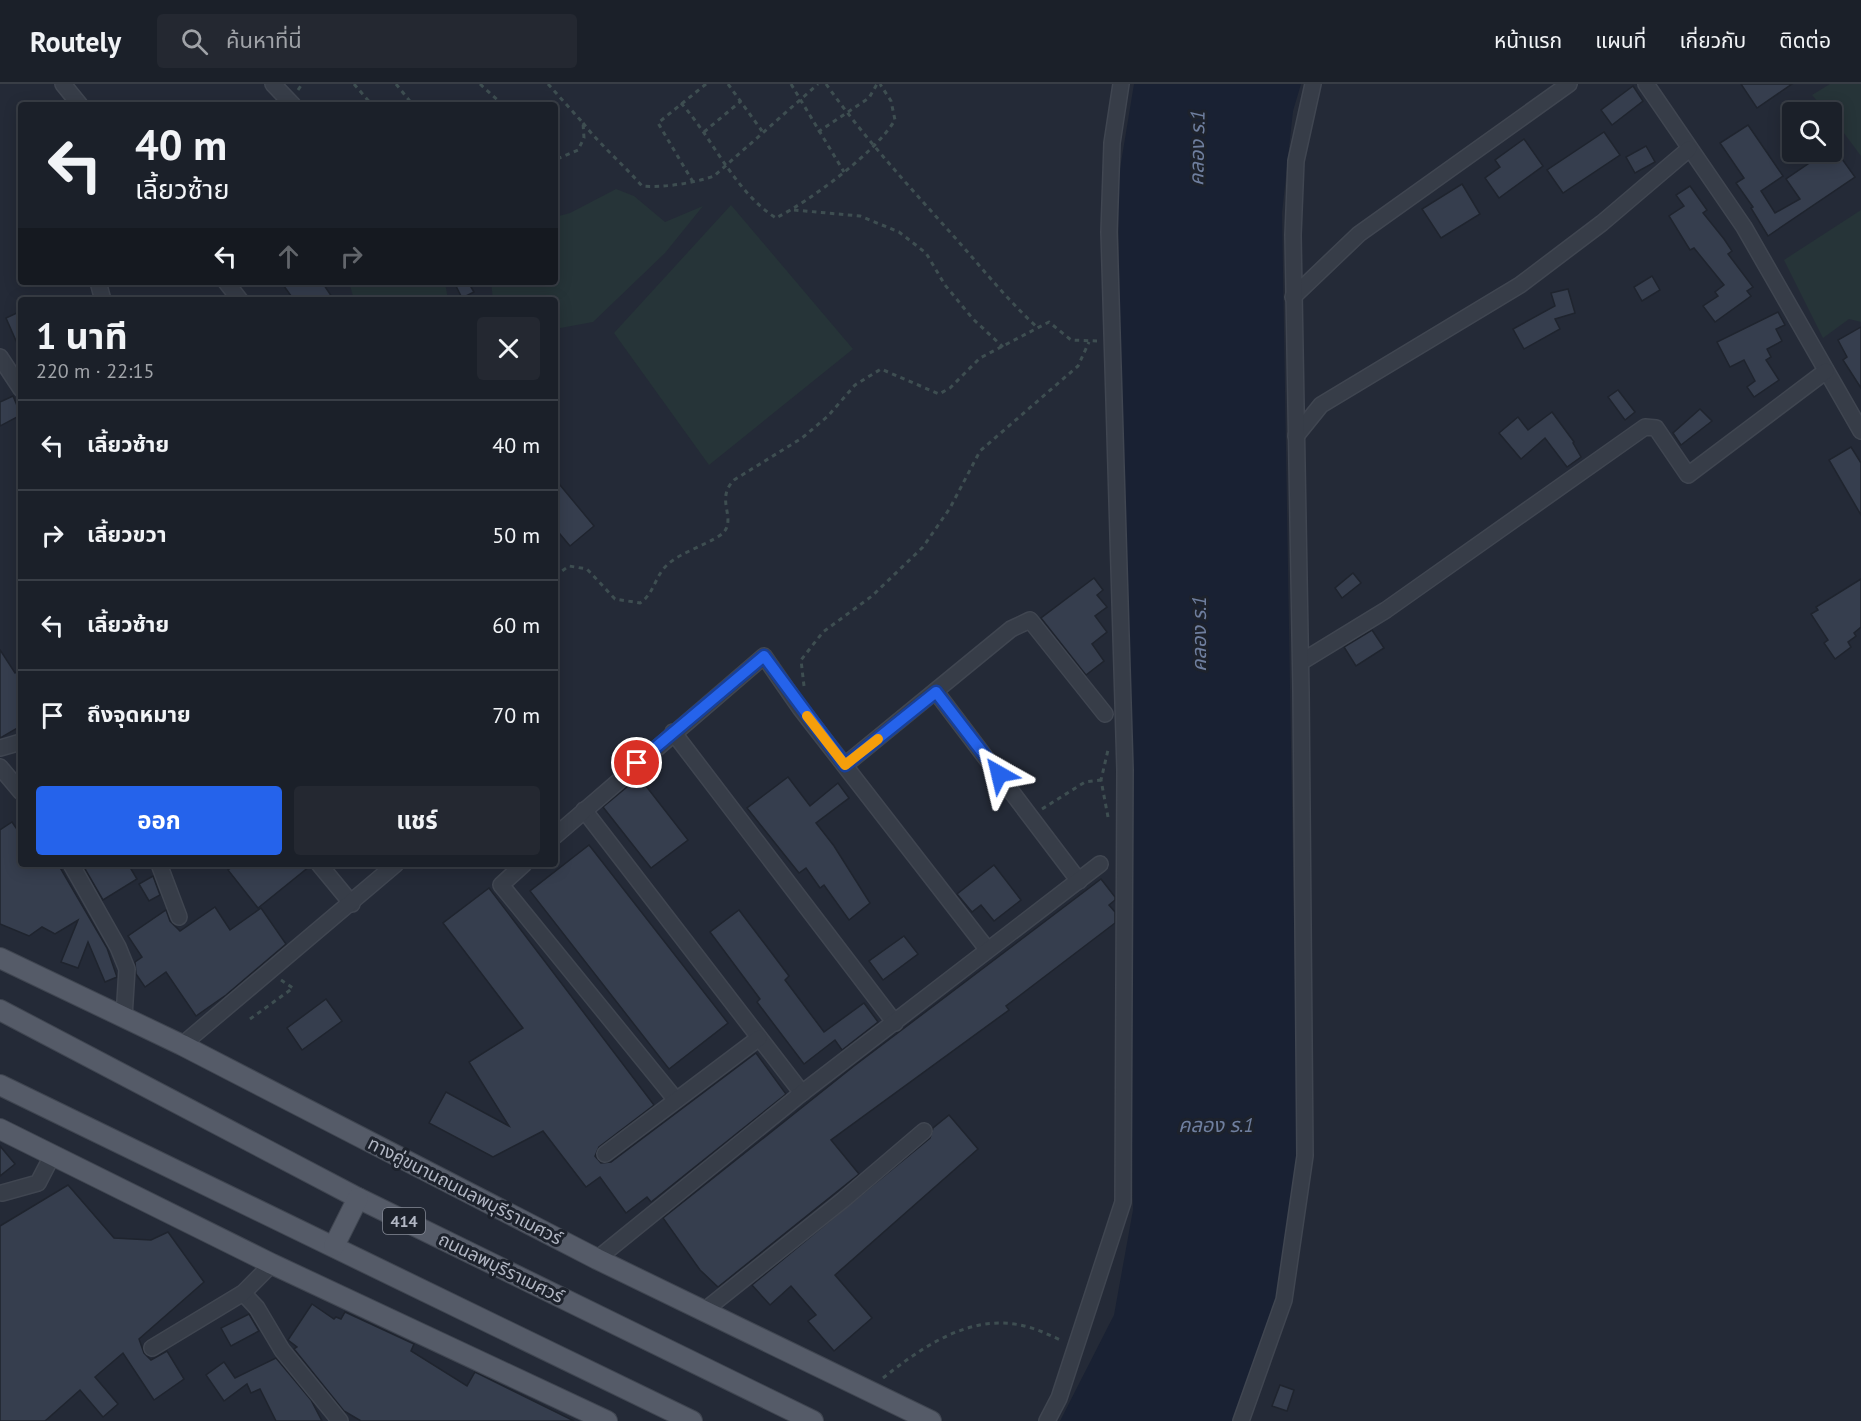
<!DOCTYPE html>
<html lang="th">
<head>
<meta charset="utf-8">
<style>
	body { margin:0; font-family:"PT Sans","Noto Sans Thai",sans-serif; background:#242831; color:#f1f3f6; height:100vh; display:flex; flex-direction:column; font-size:22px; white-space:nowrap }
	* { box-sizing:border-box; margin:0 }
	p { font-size:20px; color:#a0a3a8 }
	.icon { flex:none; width:33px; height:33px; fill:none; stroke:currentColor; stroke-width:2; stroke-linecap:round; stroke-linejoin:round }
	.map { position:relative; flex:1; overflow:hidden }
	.details { position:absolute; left:18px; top:213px; width:540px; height:570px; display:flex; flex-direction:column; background:#1b2029; border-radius:6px; box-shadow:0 3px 15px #0003,0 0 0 2px #393e46 }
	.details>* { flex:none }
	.guide { position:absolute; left:18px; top:18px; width:540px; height:183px; border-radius:6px; box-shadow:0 3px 15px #0003,0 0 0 2px #393e46; background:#1b2029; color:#f1f3f6; overflow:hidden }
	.buttons { position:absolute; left:1782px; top:18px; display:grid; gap:12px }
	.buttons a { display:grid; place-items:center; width:60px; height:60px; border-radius:6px; background:#1b2029; box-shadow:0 3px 15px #0003,0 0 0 2px #393e46; font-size:30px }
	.pin { position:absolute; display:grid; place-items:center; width:51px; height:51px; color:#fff; margin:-26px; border:3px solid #fff; border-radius:50%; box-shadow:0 2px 6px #0007 }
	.me { position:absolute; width:66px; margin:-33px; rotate:323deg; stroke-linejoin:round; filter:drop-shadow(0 0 4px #0008) }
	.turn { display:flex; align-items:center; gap:21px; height:126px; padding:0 18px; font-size:27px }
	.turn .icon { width:78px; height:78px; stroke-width:2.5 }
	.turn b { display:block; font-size:42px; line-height:51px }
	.lanes { display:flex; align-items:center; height:57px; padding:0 18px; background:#0003; justify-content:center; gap:30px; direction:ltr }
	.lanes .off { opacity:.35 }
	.round { display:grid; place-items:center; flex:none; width:63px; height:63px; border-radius:6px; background:#242831 }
	.summary { display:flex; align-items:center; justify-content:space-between; height:102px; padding:0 18px }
	h1 { font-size:36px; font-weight:700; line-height:45px }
	.button { display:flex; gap:12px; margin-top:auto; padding:12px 18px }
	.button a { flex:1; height:69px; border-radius:6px; background:#2563eb; color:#fff; font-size:24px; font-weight:700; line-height:69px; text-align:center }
	.button a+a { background:#242831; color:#f1f3f6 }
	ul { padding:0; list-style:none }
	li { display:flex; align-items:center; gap:18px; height:90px; padding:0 18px; border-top:2px solid #393e46 }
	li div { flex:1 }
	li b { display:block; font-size:22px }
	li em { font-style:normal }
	header { display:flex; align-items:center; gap:36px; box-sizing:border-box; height:84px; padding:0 30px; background:#1b2029; border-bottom:2px solid #393e46 }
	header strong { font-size:28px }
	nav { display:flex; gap:33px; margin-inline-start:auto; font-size:21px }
	.search { width:420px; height:54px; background:#242831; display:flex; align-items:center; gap:15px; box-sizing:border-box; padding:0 21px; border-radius:6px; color:#a0a3a8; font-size:22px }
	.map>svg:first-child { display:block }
</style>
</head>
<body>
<header>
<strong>Routely</strong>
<div class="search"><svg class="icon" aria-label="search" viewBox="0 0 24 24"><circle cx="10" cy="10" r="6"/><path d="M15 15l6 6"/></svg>ค้นหาที่นี่</div>
<nav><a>หน้าแรก</a><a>แผนที่</a><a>เกี่ยวกับ</a><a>ติดต่อ</a></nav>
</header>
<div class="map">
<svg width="1861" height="1337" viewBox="0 0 1861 1337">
	<rect width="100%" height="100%" fill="#242a37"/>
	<g fill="#263438">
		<polygon points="1830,0 1861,0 1861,72 1832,33 1832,28 1827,28 1812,11"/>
		<polygon points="616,105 634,112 665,138 703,122 665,169 593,238 555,245 555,216 493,216 491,198 555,198 555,133 570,129"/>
		<polygon points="731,121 853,265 709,381 614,249"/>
		<polygon points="1861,126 1861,238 1849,235 1823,254 1784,176"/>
		<polygon points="349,198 445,198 448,216 354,216"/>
	</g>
	<polygon fill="#192133" points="1134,0 1301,0 1293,27 1282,129 1298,1079 1278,1215 1237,1337 1060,1337 1114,1231 1133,1126 1118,97"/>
	<g fill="#363e4e" stroke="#1f242e" stroke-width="1.5">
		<polygon points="1741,0 1792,0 1757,24"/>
		<polygon points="1633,2 1643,17 1612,41 1601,26"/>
		<polygon points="1748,41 1783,92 1761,107 1775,129 1800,115 1786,95 1818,73 1814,68 1837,68 1855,93 1768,152 1751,124 1753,123 1736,99 1744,94 1720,59"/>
		<polygon points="1604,48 1620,71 1563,109 1547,86"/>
		<polygon points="1524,55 1543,82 1499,114 1485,94 1500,83 1495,76"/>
		<polygon points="1646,62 1655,78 1635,89 1626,73"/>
		<polygon points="1462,100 1480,130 1441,154 1422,125"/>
		<polygon points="1690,102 1707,126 1703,129 1724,155 1732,167 1728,170 1753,203 1747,207 1751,212 1715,238 1703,222 1718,212 1715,208 1724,201 1694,164 1690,166 1669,132 1684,122 1676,111"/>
		<polygon points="1652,192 1660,206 1642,217 1634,203"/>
		<polygon points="281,198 322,198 334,216 294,216"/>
		<polygon points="454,198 468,198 474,208 462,214"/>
		<polygon points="1568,205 1575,229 1555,235 1560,245 1524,265 1513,245 1555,222 1551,209"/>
		<polygon points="21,227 21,268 6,234"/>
		<polygon points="1778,228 1785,241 1776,245 1782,257 1767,265 1771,273 1766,276 1779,296 1754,313 1747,303 1755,297 1744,276 1730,283 1717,258"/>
		<polygon points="1861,243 1861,304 1843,276 1847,273 1838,256"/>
		<polygon points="1618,306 1635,328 1625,336 1608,313"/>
		<polygon points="13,312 21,331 0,342 0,318"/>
		<polygon points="1700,325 1712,337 1681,361 1673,349"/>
		<polygon points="1552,328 1574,358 1573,359 1581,373 1567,383 1545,354 1521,375 1499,349 1518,333 1528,346"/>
		<polygon points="1851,363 1861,379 1861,431 1829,376"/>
		<polygon points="555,395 594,442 570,462 555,444"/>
		<polygon points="1353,489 1361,499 1342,514 1335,504"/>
		<polygon points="1094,494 1103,506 1097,511 1107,523 1095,532 1107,548 1092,560 1104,577 1086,591 1041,534"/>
		<polygon points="1861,495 1861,543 1854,549 1856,552 1848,558 1851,563 1835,575 1824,559 1828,556 1811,530 1818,526 1816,523"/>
		<polygon points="1372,546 1384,564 1356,582 1344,563"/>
		<polygon points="0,566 15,589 21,585 21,642 0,654"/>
		<polygon points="639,693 688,756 651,784 603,723"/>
		<polygon points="788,693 810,722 838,699 849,714 816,739 834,762 870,819 849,836 824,801 820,804 806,784 799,789 747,724"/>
		<polygon points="12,738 21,751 21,780 58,780 107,864 117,893 105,898 88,858 78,884 61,878 78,836 55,850 42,843 29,852 0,840 0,746"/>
		<polygon points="589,761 728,939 669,985 530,807"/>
		<polygon points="94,780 128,780 137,795 103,816 85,785"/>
		<polygon points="236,780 309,780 310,782 258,824 228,786"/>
		<polygon points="994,781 1021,816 994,837 981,821 972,828 957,810"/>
		<polygon points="153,792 160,811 149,817 139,800"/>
		<polygon points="1101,795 1115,813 1115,816 1109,821 1115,828 1115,839 1006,922 1009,926 831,1056 859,1090 718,1203 700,1186 663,1134 854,982"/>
		<polygon points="489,804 654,1021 599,1063 595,1072 601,1079 611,1078 756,969 786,1010 651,1118 647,1113 626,1129 600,1093 586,1103 543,1047 493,1073 429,1039 446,1008 509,1042 469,978 523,944 443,839"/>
		<polygon points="215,823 230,846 261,824 286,860 226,911 196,932 166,888 145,903 136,890 135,878 142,873 128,852 166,826 170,837 180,847"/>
		<polygon points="739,826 789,892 785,896 824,948 864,919 878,938 842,966 835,956 804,980 757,918 760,915 710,848"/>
		<polygon points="904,852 918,870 883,896 869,877"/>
		<polygon points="326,915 342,937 302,966 287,944"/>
		<polygon points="949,1031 978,1065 835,1191 872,1234 834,1267 808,1237 816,1231 791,1202 770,1221 752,1201 930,1054 933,1044"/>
		<polygon points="0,1062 15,1080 0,1092"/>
		<polygon points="68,1101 114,1154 151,1156 168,1148 204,1198 139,1255 144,1269 151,1276 167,1267 184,1295 154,1316 123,1269 95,1293 118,1320 103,1333 80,1306 45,1337 0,1337 0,1142"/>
		<polygon points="312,1220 334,1235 336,1233 341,1235 345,1228 414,1260 411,1267 467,1302 475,1288 574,1337 361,1337 344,1327 294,1265 297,1263 288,1256"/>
		<polygon points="249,1230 259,1247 231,1262 221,1244"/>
		<polygon points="276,1274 311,1316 322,1337 276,1337 260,1305 251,1309 247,1300 224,1317 206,1291 224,1278 235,1294"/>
		<polygon points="1280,1301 1294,1306 1287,1327 1272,1322"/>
	</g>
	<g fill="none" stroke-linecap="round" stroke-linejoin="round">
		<defs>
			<g id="minor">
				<polyline points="63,0 80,21"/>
				<polyline points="273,0 293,21"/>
				<polyline points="1646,0 1744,143 1861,347"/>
				<polyline points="98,198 103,216"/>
				<polyline points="226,198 240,216"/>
				<polyline points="1293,213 1359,150 1569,0"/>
				<polyline points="0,273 21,305"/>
				<polyline points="1296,352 1321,321 1520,201 1602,139 1689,65"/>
				<polyline points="1301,578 1386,526 1645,343 1656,344 1688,391 1826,287"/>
				<polyline points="936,608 1079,797"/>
				<polyline points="673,648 895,939"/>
				<polyline points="0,664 21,658"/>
				<polyline points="845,681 1011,545 1030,536 1105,630"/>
				<polyline points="0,683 21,708"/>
				<polyline points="584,726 802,1009"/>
				<polyline points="555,752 764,572 800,624 987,865"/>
				<polyline points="71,780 118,863 127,885 124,933"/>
				<polyline points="159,780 179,833"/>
				<polyline points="319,780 352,820"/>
				<polyline points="524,780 501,801 676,1016"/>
				<polyline points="182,961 396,780"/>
				<polyline points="605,1070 759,954"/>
				<polyline points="2,1109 38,1099 52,1072"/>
				<polyline points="597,1175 802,1009 1100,780"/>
				<polyline points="243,1209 257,1224 282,1266 340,1337"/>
				<polyline points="705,1226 843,1116 924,1047"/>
				<polyline points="152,1264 243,1209 272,1180"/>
				<polyline points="1047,1337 1059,1314 1123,1118 1125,686 1109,148 1112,59 1121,0"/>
				<polyline points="1241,1337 1284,1216 1305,1072 1301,608 1293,151 1296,77 1313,0"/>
			</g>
			<g id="major">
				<polyline points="0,874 182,961 597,1175 931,1337"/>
				<polyline points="0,926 358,1114 813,1337"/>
				<polyline points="0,1001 692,1337"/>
				<polyline points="0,1045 272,1180 607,1337"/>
				<polyline points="334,1162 358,1114"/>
			</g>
		</defs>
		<use href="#minor" stroke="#404651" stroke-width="18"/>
		<use href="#major" stroke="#404651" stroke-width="22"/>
		<g stroke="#3e4e51" stroke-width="3" stroke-dasharray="4.5 4.5" stroke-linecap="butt">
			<polyline points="354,0 372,21"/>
			<polyline points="396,0 413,21"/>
			<polyline points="480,0 503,21"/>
			<polyline points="548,0 583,39 584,54 578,66 555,76"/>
			<polyline points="728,0 762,47"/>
			<polyline points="791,0 844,88"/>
			<path d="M826,0C863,52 906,99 949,147C979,180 1005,214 1038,244"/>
			<polyline points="298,6 302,0"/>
			<path d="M681,19C714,56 734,107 776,134C811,116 875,69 895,36L891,17L880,0"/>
			<path d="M583,39C601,62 623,80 642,102C662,104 695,99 714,92L818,0"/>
			<polyline points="704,48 741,17"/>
			<polyline points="818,48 869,14 877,0"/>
			<polyline points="693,98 658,39 706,0"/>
			<polyline points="794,126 860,132 899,148 926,169 945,201 973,235 1003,263"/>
			<path d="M555,492L569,482L587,485L615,515L640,519C654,510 655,492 667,481C680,468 715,458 724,448C736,433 715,415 734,396L802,354L828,332L855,301L881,285L939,310L950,304L980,274L1049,238L1071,256L1097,257"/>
			<polyline points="804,602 801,576 823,548 872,512 923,463 950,424 980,367 1078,282 1089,258"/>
			<polyline points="1042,725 1085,698 1101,696"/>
			<polyline points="1108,733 1101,696 1108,666"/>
			<polyline points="250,935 293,904 281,896"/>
			<path d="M883,1294C923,1262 974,1227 1028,1243C1040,1246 1051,1252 1063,1257"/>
		</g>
		<use href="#minor" stroke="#373d48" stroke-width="15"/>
		<use href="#major" stroke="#555b68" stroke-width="20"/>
	</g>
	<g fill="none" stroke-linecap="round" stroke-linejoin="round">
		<defs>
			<polyline id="route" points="637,679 764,572 845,681 936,608 999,690"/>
		</defs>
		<use href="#route" stroke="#184099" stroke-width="15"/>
		<use href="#route" stroke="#2563eb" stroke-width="10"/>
		<polyline stroke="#f59e0b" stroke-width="10" points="807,632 845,681 878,655"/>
	</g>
	<g text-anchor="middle" stroke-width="6" stroke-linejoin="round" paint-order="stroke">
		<rect fill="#1d222c" stroke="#858a96" stroke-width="1.5" x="383" y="1124" width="42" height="26" rx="4.5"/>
		<g font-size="16" font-weight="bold" fill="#b2b7c4">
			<text x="404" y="1143">414</text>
		</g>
		<g font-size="18" fill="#b2b7c4" stroke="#1d222c">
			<text transform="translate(465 1107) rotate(27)" y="6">ทางคู่ขนานถนนลพบุรีราเมศวร์</text>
			<text transform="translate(501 1184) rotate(26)" y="6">ถนนลพบุรีราเมศวร์</text>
		</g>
		<g font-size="20" font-style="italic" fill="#6f7f9f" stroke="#1d222c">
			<text transform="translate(1197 64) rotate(-89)" y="7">คลอง ร.1</text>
			<text transform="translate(1199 550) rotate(-90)" y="7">คลอง ร.1</text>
			<text x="1216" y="1048">คลอง ร.1</text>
		</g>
	</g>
</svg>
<div class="buttons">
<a><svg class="icon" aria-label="search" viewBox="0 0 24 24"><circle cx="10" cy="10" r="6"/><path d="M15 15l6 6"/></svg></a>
</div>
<div class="pin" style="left:637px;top:679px;background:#d93025"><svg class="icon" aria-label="arrive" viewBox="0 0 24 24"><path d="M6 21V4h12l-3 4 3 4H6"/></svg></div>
<svg class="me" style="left:999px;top:690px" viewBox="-20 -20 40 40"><path d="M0-17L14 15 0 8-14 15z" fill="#2563eb" stroke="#fff" stroke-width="4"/></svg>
<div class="guide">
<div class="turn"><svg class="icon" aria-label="left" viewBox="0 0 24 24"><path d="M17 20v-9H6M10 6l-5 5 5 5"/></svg><div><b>40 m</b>เลี้ยวซ้าย</div></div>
<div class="lanes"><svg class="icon" aria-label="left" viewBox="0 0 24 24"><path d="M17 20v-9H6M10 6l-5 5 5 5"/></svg><svg class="icon off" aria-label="ahead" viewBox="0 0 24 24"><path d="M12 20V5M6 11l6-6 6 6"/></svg><svg class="icon off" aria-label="right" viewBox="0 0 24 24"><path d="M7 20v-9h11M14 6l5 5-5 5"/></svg></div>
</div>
<section class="details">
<div class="summary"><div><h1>1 นาที</h1><p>220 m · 22:15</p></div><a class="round"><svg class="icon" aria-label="close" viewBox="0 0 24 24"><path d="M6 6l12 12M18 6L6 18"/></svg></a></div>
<ul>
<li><svg class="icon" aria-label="left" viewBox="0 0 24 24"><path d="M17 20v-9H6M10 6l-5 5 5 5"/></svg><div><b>เลี้ยวซ้าย</b></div><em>40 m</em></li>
<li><svg class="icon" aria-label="right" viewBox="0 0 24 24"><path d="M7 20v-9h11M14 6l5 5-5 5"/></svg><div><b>เลี้ยวขวา</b></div><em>50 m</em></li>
<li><svg class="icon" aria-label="left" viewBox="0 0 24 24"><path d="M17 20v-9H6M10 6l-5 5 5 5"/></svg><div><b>เลี้ยวซ้าย</b></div><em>60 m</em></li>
<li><svg class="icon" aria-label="arrive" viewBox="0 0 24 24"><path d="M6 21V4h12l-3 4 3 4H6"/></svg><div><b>ถึงจุดหมาย</b></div><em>70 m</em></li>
</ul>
<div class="button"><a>ออก</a><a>แชร์</a></div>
</section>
</div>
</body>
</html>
